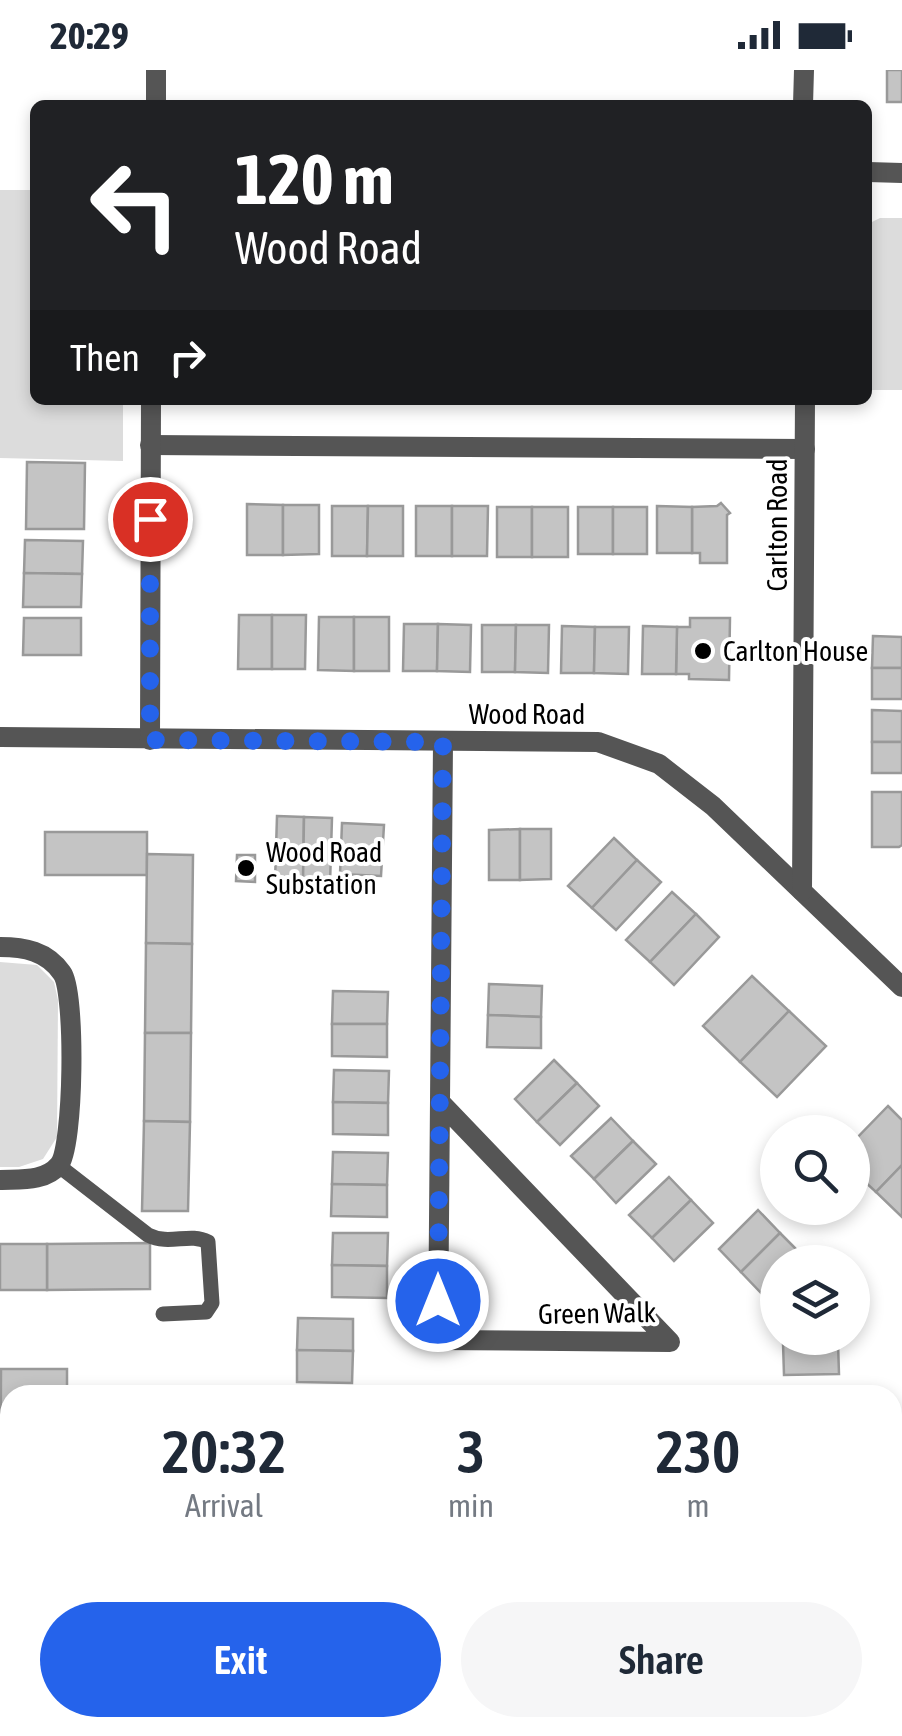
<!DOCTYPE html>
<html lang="en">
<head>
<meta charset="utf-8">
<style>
	body { margin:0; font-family:"Asap Condensed",sans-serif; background:#f6f6f7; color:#1f2937; height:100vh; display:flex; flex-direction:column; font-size:38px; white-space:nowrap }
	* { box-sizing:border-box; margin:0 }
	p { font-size:32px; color:#747a83 }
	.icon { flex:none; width:55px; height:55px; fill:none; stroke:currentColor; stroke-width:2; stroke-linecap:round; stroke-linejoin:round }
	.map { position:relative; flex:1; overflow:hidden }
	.details { position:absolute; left:0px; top:1315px; width:902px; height:352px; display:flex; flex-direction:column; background:#fff; border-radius:30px 30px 0 0; box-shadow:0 5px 15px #0003 }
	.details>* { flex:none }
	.banner { position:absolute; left:30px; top:30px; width:842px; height:305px; border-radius:15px; box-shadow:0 5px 15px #0003; background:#202124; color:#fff; overflow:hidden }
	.fabs { position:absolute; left:760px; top:1045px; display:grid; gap:20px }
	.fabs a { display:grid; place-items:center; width:110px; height:110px; border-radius:50%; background:#fff; box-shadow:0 5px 15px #0003; font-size:50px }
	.pin { position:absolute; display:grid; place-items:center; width:85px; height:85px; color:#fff; margin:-42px; border:5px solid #fff; border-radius:50%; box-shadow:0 2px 10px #0007 }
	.me { position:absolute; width:110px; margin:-55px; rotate:0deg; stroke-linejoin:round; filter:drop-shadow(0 0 8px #0008) }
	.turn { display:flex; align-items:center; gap:35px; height:210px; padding:0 40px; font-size:45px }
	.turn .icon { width:130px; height:130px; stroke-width:2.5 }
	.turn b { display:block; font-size:70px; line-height:85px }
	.then { display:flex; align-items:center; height:95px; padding:0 40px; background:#0003; gap:20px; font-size:38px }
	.eta { display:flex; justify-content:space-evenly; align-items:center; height:170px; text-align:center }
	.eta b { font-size:60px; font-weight:600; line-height:70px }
	.primary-button { display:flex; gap:20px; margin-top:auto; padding:20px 40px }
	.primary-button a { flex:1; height:115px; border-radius:60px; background:#2563eb; color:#fff; font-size:40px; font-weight:600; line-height:115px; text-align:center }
	.primary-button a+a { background:#f6f6f7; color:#1f2937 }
	.status { display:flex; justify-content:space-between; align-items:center; height:70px; padding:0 50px; background:#fff; direction:ltr }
	.status svg { height:28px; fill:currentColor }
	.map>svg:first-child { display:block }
</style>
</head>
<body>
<div class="status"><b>20:29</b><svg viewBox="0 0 49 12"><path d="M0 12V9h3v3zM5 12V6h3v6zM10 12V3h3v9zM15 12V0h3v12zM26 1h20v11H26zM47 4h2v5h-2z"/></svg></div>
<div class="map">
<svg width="902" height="1666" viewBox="0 0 902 1666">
	<rect width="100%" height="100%" fill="#fff"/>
	<g fill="#dcdcdc">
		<polygon points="0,120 35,120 35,330 123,330 123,391 0,388"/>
		<polygon points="880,148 902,148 902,320 868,320 868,154"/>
		<polygon points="0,892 37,895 54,912 58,930 57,1067 43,1089 19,1097 0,1097"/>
	</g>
	<g fill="#c4c4c4" stroke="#999" stroke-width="2.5">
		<rect x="887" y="0" width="15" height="32"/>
		<polygon points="27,392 85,393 84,459 26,459"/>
		<polygon points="721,433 730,443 727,445 727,493 700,493 700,483 692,483 692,437 717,436"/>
		<polygon points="247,434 283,435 283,485 247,485"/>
		<polygon points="283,435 319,435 319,484 283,485"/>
		<polygon points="332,436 368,436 367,486 332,486"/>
		<polygon points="368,436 403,436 403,486 367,486"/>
		<rect x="416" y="436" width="36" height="50"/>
		<polygon points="452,436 488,436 487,486 452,486"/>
		<polygon points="657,436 692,437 692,483 657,483"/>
		<rect x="497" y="437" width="35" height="50"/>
		<rect x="532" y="437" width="36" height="50"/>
		<rect x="578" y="437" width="35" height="47"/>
		<rect x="613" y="437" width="34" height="47"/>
		<polygon points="25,470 83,471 82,504 24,503"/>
		<polygon points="24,503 82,504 81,537 23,537"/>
		<polygon points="239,545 272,545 272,599 238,599"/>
		<polygon points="272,545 306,545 305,599 272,599"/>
		<polygon points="319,547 354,547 354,601 318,600"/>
		<rect x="354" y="547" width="35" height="54"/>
		<polygon points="24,548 81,548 81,585 23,585"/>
		<polygon points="690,548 730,548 729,610 689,609 689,604 676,604 677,557 690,557"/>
		<polygon points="404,554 438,554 437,601 403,601"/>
		<polygon points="438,554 471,555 470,602 437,601"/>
		<polygon points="482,555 516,555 515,602 482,602"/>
		<polygon points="516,555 549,555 548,603 515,602"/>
		<polygon points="562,556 595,557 594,603 561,603"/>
		<polygon points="643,556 677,557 676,604 642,604"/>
		<polygon points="595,557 629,557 628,604 594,603"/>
		<polygon points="873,566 902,567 902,598 872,598"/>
		<rect x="872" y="598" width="30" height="31"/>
		<polygon points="872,640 902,641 902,672 872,672"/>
		<rect x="872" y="672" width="30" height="31"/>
		<polygon points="872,722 902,722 902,775 899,777 872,777"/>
		<polygon points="277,746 304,747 303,813 275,812"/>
		<polygon points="304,747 332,748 330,814 303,813"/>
		<polygon points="342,753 384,755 381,806 340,804"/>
		<polygon points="520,759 520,810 489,810 489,760"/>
		<polygon points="520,759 551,759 551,809 520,810"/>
		<rect x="45" y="762" width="102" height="43"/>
		<polygon points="614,768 637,790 592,838 568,816"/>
		<polygon points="147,784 193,785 192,874 146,873"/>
		<polygon points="237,785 255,785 255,812 236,811"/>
		<polygon points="637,790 661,812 616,860 592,838"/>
		<polygon points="672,822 696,844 650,892 626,870"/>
		<polygon points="696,844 719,867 674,915 650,892"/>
		<polygon points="146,873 192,874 191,963 145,963"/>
		<polygon points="752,906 789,941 740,992 703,956"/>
		<polygon points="489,914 542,916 541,947 488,945"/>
		<polygon points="333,921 388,922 387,954 332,954"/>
		<polygon points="789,941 826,976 777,1027 740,992"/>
		<polygon points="488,945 541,947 541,978 487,977"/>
		<polygon points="332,954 387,954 387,987 332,986"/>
		<polygon points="145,963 191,963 190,1052 144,1051"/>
		<polygon points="554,990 577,1013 537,1052 515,1029"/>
		<polygon points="334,1000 389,1001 388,1033 333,1032"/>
		<polygon points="577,1013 599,1036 560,1075 537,1052"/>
		<polygon points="333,1032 388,1033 388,1065 333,1064"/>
		<polygon points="888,1036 902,1050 902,1095 876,1122 852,1100 852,1073"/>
		<polygon points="611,1048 633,1071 594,1109 571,1086"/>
		<polygon points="144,1051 190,1052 188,1141 142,1141"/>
		<polygon points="633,1071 656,1094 616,1133 594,1109"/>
		<polygon points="333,1082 388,1083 387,1115 332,1114"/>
		<polygon points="902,1095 902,1147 876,1122"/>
		<polygon points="669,1107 691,1130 652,1168 629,1145"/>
		<polygon points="332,1114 387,1115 387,1147 331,1146"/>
		<polygon points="691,1130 713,1153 674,1191 652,1168"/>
		<polygon points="758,1140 780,1163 741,1202 719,1179"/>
		<polygon points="333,1163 388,1163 387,1196 332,1195"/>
		<polygon points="780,1163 803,1186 797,1192 778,1192 778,1211 763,1225 741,1202"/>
		<polygon points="150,1173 150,1219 47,1220 47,1174"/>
		<rect x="0" y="1174" width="47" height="46"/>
		<polygon points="332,1195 387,1196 387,1228 332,1227"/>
		<polygon points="298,1248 353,1249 353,1281 297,1280"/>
		<polygon points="783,1268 838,1268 838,1272 783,1273"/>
		<polygon points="838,1272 839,1304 784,1305 783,1273"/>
		<polygon points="297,1280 353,1281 352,1313 297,1312"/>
		<polygon points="1,1299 67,1299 67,1325 10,1325 10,1540 0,1540"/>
	</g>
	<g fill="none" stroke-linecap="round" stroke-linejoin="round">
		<path stroke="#555" stroke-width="15" d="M59,1096L148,1165C170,1176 189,1162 208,1172L212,1233L206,1242L163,1244"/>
		<g stroke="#555" stroke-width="20">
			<polyline points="156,35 156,0"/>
			<polyline points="803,35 804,0"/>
			<polyline points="868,102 902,103"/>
			<polyline points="150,375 805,379"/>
			<polyline points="0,667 598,672 659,694 713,736 902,917"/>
			<polyline points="150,670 151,330"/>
			<polyline points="802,821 805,330"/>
			<path d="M0,877C24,877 47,881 62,903C76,922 74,1077 59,1095C45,1112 20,1109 0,1110"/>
			<polyline points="440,1032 670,1272 438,1270 443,672"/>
			<polyline points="0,1625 10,1626"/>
			<polyline points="892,1633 902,1633"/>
			<polyline points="614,1666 614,1658"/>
		</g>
	</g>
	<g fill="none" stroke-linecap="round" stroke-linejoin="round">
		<polyline stroke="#2563eb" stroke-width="18" stroke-dasharray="0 32.4" points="150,449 150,670 443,672 438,1231"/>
	</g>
	<g fill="#000" stroke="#fff" stroke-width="4">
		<circle cx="703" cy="581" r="10"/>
		<circle cx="246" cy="798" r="10"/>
	</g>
	<g text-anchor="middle" stroke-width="8" stroke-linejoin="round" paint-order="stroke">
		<g font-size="28" fill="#000" stroke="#fff">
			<text transform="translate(777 455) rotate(-90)" y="10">Carlton Road</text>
			<text x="527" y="654">Wood Road</text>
			<text transform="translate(597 1243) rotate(-1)" y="10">Green Walk</text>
		</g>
		<g font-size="28" fill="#000" stroke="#fff" text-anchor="start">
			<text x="723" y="591">Carlton House</text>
			<text x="266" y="792">Wood Road<tspan x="266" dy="32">Substation</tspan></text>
		</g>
	</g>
</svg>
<div class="fabs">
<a><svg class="icon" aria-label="search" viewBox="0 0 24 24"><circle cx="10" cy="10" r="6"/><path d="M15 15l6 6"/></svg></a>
<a><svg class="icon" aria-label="layers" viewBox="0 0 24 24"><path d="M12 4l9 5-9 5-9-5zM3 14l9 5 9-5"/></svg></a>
</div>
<div class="pin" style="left:150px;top:449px;background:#d93025"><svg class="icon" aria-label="arrive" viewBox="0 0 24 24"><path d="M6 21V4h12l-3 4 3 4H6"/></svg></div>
<svg class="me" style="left:438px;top:1231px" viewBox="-20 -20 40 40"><circle r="17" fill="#2563eb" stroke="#fff" stroke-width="3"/><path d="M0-11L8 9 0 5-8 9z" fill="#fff"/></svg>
<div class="banner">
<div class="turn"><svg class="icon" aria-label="left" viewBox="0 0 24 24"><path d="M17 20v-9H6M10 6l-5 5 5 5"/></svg><div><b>120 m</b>Wood Road</div></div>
<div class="then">Then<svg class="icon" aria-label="right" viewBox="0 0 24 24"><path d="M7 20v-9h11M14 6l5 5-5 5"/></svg></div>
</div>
<section class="details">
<div class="eta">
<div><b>20:32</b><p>Arrival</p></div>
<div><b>3</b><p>min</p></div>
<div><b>230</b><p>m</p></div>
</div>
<div class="primary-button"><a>Exit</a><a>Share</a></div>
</section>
</div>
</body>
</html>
